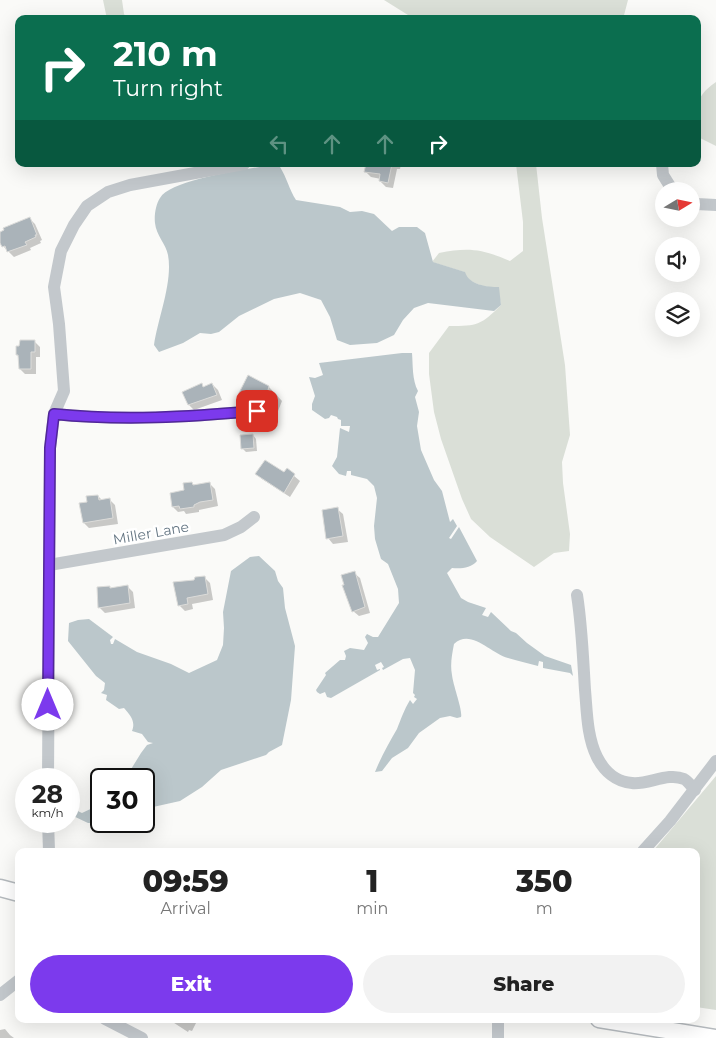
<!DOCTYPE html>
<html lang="en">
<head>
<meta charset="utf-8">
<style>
	body { margin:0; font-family:Montserrat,sans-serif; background:#f2f2f2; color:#222; height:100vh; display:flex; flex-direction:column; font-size:19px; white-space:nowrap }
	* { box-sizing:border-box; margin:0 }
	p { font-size:16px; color:#767676 }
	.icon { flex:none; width:28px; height:28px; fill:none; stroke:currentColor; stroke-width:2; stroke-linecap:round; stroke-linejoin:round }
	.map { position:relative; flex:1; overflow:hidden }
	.side { position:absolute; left:15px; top:848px; width:685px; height:175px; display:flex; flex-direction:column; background:#fff; border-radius:10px; box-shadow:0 5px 20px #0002 }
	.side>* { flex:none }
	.hud { position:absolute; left:15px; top:15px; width:686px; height:152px; border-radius:10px; box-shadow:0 5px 20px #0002; background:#0b6e4f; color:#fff; overflow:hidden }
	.needle { width:32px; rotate:80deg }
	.controls { position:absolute; left:655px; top:182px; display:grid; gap:10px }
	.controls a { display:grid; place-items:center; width:45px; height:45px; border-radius:50%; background:#fff; box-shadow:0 5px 20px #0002; font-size:25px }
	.speed { position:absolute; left:15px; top:768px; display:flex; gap:10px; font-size:25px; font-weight:700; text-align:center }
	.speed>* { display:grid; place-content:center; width:65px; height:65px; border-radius:50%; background:#fff; box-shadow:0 5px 20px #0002; line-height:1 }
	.speed small { font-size:12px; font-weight:400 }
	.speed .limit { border:2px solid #111; border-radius:8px; background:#fff; color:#111 }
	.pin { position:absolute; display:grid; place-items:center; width:42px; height:42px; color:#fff; margin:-21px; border-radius:10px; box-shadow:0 2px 8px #0006 }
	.me { position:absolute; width:55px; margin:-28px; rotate:0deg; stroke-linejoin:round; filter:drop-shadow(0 0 4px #0008) }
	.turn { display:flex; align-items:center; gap:18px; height:105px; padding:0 15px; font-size:22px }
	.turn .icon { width:65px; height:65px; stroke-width:2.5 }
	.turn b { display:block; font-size:35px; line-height:42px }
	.lanes { display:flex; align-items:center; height:48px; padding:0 15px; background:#0003; justify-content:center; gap:25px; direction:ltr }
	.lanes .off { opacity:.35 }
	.eta { display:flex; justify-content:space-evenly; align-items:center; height:85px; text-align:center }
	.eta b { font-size:30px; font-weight:800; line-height:35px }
	.action { display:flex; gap:10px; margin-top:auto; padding:10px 15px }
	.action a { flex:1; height:58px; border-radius:30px; background:#7c3aed; color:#fff; font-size:20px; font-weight:800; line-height:58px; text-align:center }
	.action a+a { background:#f2f2f2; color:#222 }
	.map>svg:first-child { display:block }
</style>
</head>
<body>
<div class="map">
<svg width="716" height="1038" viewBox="0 0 716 1038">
	<rect width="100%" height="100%" fill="#fafaf8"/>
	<g fill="#dadfd7">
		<polygon points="103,0 122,0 124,14 127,19 107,19"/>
		<polygon points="384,0 628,0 623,19 411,19 408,15"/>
		<path d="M716,82V146L698,137C697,111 692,98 716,82Z"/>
		<path d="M516,164H536L542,218L565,365L570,435L562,462L563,483L570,534L569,551L554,553L534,567L490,537L471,519L462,499L441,439L434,412L429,374V353L449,326C478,326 481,325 501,305L498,288C486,287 469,285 464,272L432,262L439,253C469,247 482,249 510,261L523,251V222Z"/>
		<polygon points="716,776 716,1010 696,1007 696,851 653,851"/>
	</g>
	<g fill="#bbc7cb">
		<path d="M272,165L280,167C287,178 289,189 296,200L340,207L350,212L362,211L374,214L392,231L399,227H417L425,233L433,262L465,272C469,285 487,287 499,287L501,305L494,311L428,303L414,308L403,320L394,335L377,343L350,345L337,340L330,317L321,300L300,293L274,299L239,316L219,332L211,334L200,333L183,343L159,352L154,345C158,318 173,282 168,255C166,244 156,235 155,223C154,215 156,204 160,198C171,179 249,169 272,165Z"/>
		<path d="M402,353H412C413,365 412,380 418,391L415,397L419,412L417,426L421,450L434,480L442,491L450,522L453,519L457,526L449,538L451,539L459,527L477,561C471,568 461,569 452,568L447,573L461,598L468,602L486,608L482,615L488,617L491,612L511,631L516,633L527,643L545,656L571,665L573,676L570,673L543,668V662L539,661L538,666C528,663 517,661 508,658C491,654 471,628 454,644C452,654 450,665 452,675C453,685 463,711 461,717L457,718L450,716L440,718L419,733L408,748L392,758L382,771L375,772C381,757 389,743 397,729C401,719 404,710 410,700L413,704L417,699L414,697L415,695L413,693L415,670L410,658L403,659L383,670L382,668L384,667L381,662L375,665L377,670L380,669V670L331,698L327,697L325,692L320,694L317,692L316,690L326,675L325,673L340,660H345L346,656L344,651L350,648L364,650L368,643L365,637L367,634L373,637H378L399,603L398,589L388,564L381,559L375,539L374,526L377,498L374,486L367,479L351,475V471H347L346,476L339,474L332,466L337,457L340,428L349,432L350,426H341V420L338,419L337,417L331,415L329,418L325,419L312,410V404L315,396L309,377L315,378L323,375L319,363Z"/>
		<path d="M259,556L275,571L278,581L283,588L285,608L295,646L291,700L282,745L269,752L266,755L221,770L202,787L180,801L153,807L144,812V779H125L141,753L147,745L153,743L148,742L142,734L132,731C136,721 130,715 124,708L119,709L106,700L107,695L101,693L104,690L105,683L96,676L68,641L69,623L78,620L89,619L113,637L110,640L111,644H113L115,639L137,652L171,664L189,673L217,660L223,645L224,628L223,612L231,571L250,557Z"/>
		<polygon points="101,804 101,821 128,821 122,824 88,823 69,814 69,807 82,813"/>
	</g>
	<g fill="#0003">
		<polygon points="365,164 401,164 400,169 397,169 393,188 386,187 380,181 381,179 371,177 366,172 367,165"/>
		<polygon points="29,218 35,224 42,240 40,241 41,243 30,248 31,250 14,257 3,246 0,240 0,234"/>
		<polygon points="34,341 40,347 40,357 36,357 36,374 25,374 20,369 19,357 17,355"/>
		<polygon points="212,384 218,390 222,400 194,410 189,405 201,385 204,388"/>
		<polygon points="269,387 282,401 278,411 268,406 267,408 257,401 256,403 246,398 240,392"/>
		<polygon points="253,435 256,439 257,451 246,452 242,448"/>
		<polygon points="287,470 300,481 290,497 262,479 257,474 284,474"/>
		<polygon points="192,483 195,486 209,483 215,489 218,506 199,510 199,512 186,514 184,511 178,512 173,507"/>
		<polygon points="98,496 103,501 109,499 115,505 118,524 89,528 84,523 88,503"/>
		<polygon points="337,509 343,514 348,542 333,544 328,538"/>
		<polygon points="354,573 360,578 370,613 359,616 353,611"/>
		<polygon points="204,577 210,583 213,600 192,604 193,609 185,611 179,605 196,581"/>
		<polygon points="109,587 112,589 128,587 133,592 135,608 105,613 99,607"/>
		<polygon points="168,1019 198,1019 192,1031 189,1030 188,1032"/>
		<polygon points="5,1029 10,1035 14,1038 0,1038 0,1030"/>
	</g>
	<g fill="#aab3b9" stroke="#dcdcda">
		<polygon points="366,164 392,164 388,183 379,181 380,174 364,172"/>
		<polygon points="30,217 37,235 35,235 36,237 25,242 27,245 7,252 5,246 2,247 0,243 0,232 4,230 3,228"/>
		<polygon points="20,340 35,340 35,352 31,352 31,369 19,369 18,355 16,355 16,346 19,346"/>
		<polygon points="248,375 269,386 268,390 277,395 272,406 262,401 261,403 251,397 250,398 239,393"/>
		<polygon points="202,383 203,387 212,383 217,395 188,405 182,392"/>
		<polygon points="253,434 254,448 241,449 240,435"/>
		<polygon points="265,460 284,472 287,468 295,474 284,493 255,474"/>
		<polygon points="192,482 193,485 210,482 213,500 200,502 194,505 194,507 180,509 179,506 172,507 170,493 184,490 183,483"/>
		<polygon points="98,495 99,500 110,498 113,518 83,523 79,503 87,502 86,496"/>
		<polygon points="338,507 343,536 326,539 322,510"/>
		<polygon points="355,571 365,607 352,612 342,585 344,585 341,575"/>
		<polygon points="205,576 208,594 187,598 188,604 178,606 173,582 194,580 195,577"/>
		<polygon points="128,585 130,603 98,608 97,587 110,586 110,588"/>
	</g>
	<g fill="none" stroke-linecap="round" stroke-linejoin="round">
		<defs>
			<g id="major">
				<polyline points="0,888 19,893"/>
				<polyline points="599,1019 715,1038"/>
			</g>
		</defs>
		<use href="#major" stroke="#b5babe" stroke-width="19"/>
		<g stroke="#c3c8cc" stroke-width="12">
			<polyline points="662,164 663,175 673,191"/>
			<polyline points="691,202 697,204 716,205"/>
			<path d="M54,414C122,421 189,417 257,411"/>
			<polyline points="49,565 224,535 241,527 254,517"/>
			<path d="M577,595C582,627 583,658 585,690C587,712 587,737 597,757C604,771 616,782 632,783C648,785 668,772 684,779C688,781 691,786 695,790"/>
			<polyline points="48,779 50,448 54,414 64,391 59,324 54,287 61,251 74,225 87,206 108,192 130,185 244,164"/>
			<polyline points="48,821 49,851"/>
			<polyline points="643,851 670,821 716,761"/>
			<polyline points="0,995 19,980"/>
			<polyline points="105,1019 142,1038"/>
			<polyline points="498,1038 498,1019"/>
		</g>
		<use href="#major" stroke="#fff" stroke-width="16"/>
	</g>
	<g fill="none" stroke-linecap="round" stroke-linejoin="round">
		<defs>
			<path id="route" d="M48,705L50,448L54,414C122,421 189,417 257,411"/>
		</defs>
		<use href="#route" stroke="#51269a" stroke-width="12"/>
		<use href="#route" stroke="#7c3aed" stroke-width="9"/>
	</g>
	<g text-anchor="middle" stroke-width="5" stroke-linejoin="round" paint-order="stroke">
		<g font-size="14" fill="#657683" stroke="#fff">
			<text transform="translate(151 533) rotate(-10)" y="5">Miller Lane</text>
		</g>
	</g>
</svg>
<div class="controls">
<a><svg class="needle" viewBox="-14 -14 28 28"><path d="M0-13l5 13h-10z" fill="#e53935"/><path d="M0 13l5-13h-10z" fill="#767676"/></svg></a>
<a><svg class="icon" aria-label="sound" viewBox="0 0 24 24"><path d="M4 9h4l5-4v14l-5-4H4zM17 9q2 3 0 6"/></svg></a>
<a><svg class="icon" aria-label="layers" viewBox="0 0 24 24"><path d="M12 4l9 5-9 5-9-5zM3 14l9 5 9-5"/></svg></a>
</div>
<div class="speed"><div>28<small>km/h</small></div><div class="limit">30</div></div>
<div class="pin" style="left:257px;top:411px;background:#d93025"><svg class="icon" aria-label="arrive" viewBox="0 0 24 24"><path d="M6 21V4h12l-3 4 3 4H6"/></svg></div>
<svg class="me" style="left:48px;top:705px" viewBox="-20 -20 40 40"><circle r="19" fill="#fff"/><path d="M0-13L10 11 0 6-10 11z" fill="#7c3aed"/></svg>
<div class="hud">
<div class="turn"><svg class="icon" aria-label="right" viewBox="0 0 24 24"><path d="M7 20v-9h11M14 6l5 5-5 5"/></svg><div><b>210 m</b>Turn right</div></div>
<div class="lanes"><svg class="icon off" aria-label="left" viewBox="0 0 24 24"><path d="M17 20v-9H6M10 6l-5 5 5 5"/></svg><svg class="icon off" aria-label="ahead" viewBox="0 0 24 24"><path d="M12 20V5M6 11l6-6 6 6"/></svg><svg class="icon off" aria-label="ahead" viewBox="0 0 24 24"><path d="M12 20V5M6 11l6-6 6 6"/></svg><svg class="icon" aria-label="right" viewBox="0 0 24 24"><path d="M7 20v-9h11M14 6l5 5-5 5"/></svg></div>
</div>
<section class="side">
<div class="eta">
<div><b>09:59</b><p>Arrival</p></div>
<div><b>1</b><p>min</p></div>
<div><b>350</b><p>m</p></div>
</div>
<div class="action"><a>Exit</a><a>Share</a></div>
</section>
</div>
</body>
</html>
